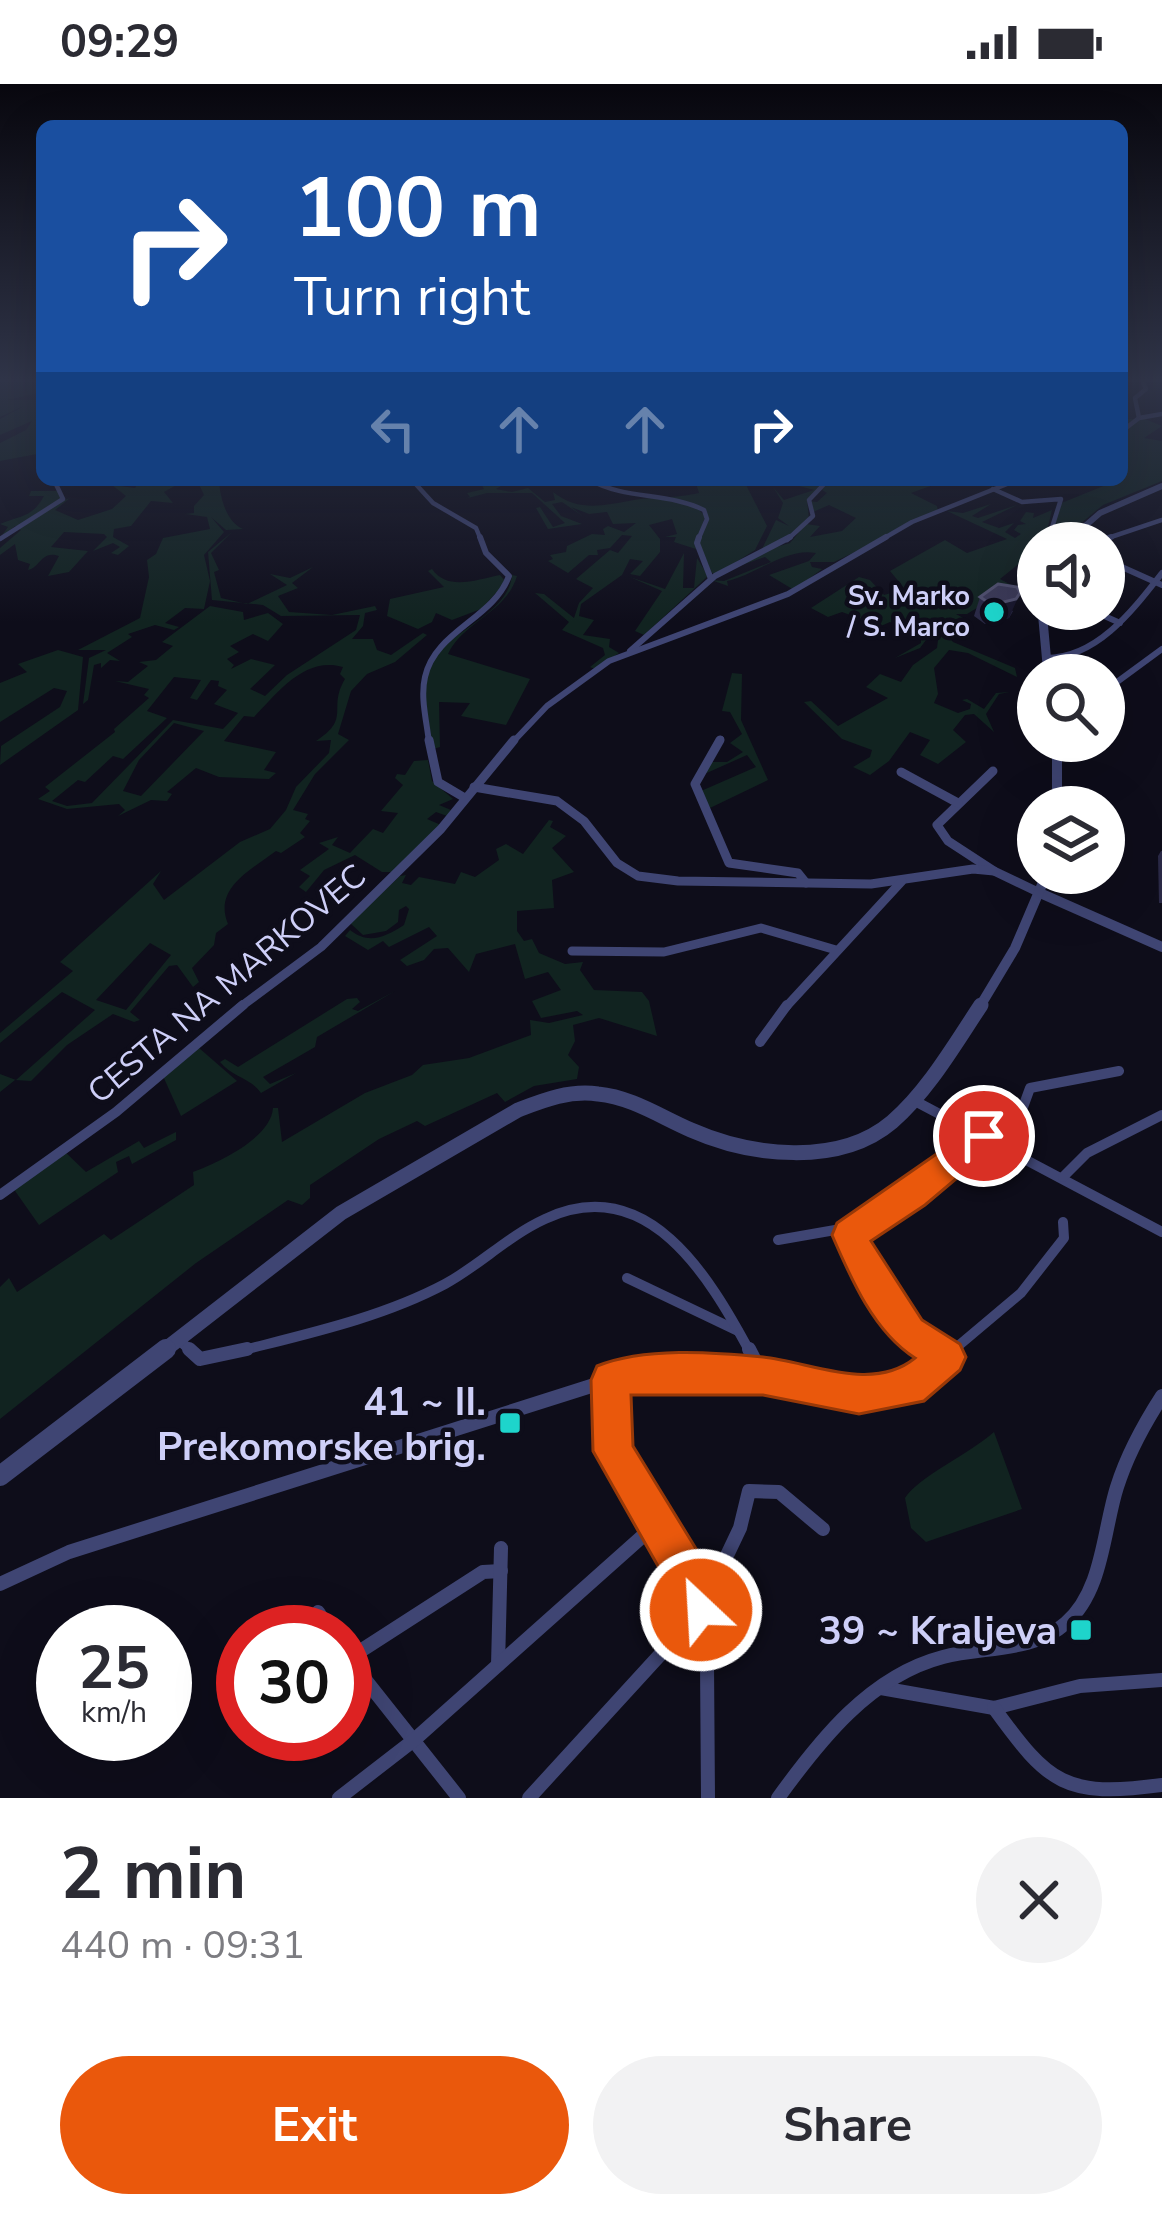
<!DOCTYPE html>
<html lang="en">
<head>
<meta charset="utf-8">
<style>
	body { margin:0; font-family:"Nunito Sans",sans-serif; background:#f2f2f3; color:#2b2b33; height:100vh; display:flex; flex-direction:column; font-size:45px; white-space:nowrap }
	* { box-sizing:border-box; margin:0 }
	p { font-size:39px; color:#7c7c81 }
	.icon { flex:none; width:66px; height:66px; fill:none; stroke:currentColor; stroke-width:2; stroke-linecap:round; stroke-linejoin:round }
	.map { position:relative; height:1714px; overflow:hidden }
	.sheet { display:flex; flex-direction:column; background:#fff; flex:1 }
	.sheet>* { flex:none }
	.banner { position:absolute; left:36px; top:36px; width:1092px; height:366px; border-radius:18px; box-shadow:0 12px 48px #0002; background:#1a4fa0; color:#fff; overflow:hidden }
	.buttons { position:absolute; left:1017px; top:438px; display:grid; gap:24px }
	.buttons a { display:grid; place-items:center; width:108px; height:108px; border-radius:50%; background:#fff; box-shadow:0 12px 48px #0002; font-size:60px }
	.speed { position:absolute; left:36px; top:1521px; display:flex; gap:24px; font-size:60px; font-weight:700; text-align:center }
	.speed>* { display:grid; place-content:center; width:156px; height:156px; border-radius:50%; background:#fff; box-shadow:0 12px 48px #0002; line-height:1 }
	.speed small { font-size:30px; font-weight:400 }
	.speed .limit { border:18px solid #d22; background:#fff; color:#111 }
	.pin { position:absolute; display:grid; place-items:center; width:102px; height:102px; color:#fff; margin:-51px; border:6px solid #fff; border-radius:50%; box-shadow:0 3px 12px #0007 }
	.me { position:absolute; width:132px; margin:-66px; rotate:335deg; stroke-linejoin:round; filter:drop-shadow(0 0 9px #0008) }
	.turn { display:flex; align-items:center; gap:42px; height:252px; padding:0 60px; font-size:54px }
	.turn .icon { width:156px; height:156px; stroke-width:2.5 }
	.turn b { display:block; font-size:84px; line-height:102px }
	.lanes { display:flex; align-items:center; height:114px; padding:0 60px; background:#0003; justify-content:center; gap:60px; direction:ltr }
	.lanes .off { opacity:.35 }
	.round { display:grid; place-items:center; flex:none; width:126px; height:126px; border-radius:63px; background:#f2f2f3 }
	.headline { display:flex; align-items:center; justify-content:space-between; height:204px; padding:0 60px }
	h1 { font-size:72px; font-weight:700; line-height:90px }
	.cta { display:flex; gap:24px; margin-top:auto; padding:24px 60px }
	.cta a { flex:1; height:138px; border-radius:72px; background:#ea580c; color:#fff; font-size:48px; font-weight:700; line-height:138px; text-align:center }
	.cta a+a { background:#f2f2f3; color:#2b2b33 }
	.status { display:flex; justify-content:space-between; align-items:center; height:84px; padding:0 60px; background:#fff; direction:ltr }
	.status svg { height:33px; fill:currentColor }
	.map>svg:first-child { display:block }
</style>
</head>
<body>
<div class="status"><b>09:29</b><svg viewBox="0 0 49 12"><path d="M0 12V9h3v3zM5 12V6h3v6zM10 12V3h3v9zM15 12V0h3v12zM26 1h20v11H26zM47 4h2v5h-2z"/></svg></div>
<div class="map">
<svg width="1162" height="1714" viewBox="0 0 1162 1714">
	<rect width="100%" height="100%" fill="#0e0d1a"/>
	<g fill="#112320" fill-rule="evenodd">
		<polygon points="0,298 42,298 42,308 7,316 42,316 42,359 37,370 0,377 0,359 26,346 32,337 0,351 0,335 24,322 0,333"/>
		<polygon points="1122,335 1145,335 1162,342 1144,354 1162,357 1162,397 1103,421 1057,459 1049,459 1059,420 1106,401 1098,396 1122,396 1122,383 1127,380 1122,377 1122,349 1131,338 1122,343"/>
		<path d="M133,396L178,400L164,408L173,419L151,417L131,442L114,445L113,453L129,462L118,471L111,469L120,463L113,459L93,467L107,453L104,450L64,448L51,463L88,467L69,488L48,492L59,472C41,466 40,484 28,486L30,480L18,476L15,460L0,471V464L21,446L15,442L0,454L8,443L0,440C21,431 32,434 44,412H29L31,407H59L63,412L57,419L70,414L55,426L78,436L112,425L126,412L112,401L135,404L139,398Z"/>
		<path d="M197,396H219C220,413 226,438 243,445L226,446L211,433L224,448L204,471L210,497L204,525L185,524L165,539L179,543L174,546L155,541L128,550L132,553L107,569L120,577L110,576L101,584V579L94,581L88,616L83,620L89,574L106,566H78L140,534L149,493L147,476L156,470L163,454L210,445L207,433L185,430L194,429V422L204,411Z"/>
		<path d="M479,396L494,400L492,396H511L496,405L512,408L528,404L545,418L555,416L553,408C579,429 605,421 634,416C659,412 673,415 699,409L695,396L745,399L767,442L755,466L717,490L712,489L699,459L708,436L705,425L692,419L705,432L696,465L674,458L676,453H665L677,450L672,435L649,441L660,455V468L640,492L630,490L643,477L630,475L622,491L581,520L579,532L594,536L583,551L610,555L609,563L619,569L595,585L590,583L605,571L603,564L562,546L569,538L535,509L544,510L574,534L579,519L593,504L576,495L610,466L618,469L632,452L622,451L610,464L597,466L598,471H589L568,489L548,477L553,475L550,471L566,468L567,462L592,450L605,451L603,445L608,442L624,448L636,439L613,440L607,428L589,430L571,423L584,433L562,418L552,420L561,432L582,440L548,445L536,424L540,423L553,443L565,439L532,409H487L464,415L470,413L467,409L484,405Z"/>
		<path d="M777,396L822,402L807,416L809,435L773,464L790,459L806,440L820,442L810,453L842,447L856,434L829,421L813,428L809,417L817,418L827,409L822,406L829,396H947L911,409L937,422L938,428L834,478H810L812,483L822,485L794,506L769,491L809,477L816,469C787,463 755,491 727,497L728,502L711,496L724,497L771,478L765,473L728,486L762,465L776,436L789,442L778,434L783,419L773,403L784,416L814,406Z"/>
		<polygon points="991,420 972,432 978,434 1017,421 982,438 999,444 1014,439 1005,448 1015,454 1021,450 1014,446 1018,441 1026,440 1020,437 1026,428 1034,429 1033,434 1052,426 1044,459 1038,459 1038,475 1021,478 1000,495 1013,502 967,530 956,530 965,535 951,545 938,541 953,558 1015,584 1017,593 968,569 949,566 934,584 938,610 934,619 958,629 970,625 971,620 962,616 967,615 984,625 996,609 1010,608 999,610 986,630 994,648 974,630 965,631 953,646 966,658 938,680 920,671 930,656 910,648 889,677 870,691 853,683 870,673 872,666 842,655 804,618 811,617 838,642 888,614 866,603 880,590 901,598 913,581 937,564 938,556 929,552 920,564 895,574 921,559 921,554 890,538 881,542 842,528 828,533 811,524 859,493 870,496 884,511 905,505 890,487 945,456 967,469 1007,455 947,427 963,429"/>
		<path d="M232,448L211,469L219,486L214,488L221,514L247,520L287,501L270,490L290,494L313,483L292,499L298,504L278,512L289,528L332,531L375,522L377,526L365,529L363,542L352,555H373L377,566L391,571L423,549L427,551L395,578L367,590L351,607L338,650L349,656L315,690L293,726L308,730L305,735L310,737L300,749L305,753L281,769L276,767C251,786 213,804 228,840L216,849L214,861L192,884L199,898L193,903L177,881L169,882L130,928L140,936L134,938L113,930L67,961L31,997L15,996L0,1008V990L16,996L95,926L62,908L0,959V949L73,887L60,878L161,787L153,800L164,816L240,758L270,745L286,726L296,703L329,669L331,656L316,657C352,634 327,625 345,595L340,590L343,583C305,572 278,608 254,633L244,632L224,657L276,668L264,686L276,689L269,695L219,693L196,684L167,708L172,710L167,717L151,716L118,732L125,726L119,720L67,725L38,715L50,707L45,703L115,648L114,645L149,614L144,611L149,605L115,597L128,598L148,582L139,578L156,576L173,562L162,558L210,522L243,528L244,536L268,529L283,540L268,557L253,550L230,562L239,568L227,575L234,581L231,585L251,575L275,581L250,605L265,612L287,591L356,546L360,531L281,532L263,521L212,516L208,468ZM174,593L201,596L190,614L197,616L211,596L219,597L218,602L227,606L214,620L238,629L223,645L173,636L92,719L67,722L52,717L78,696L85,698L113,672L123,675L167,634L147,627ZM174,639L204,647L141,712L123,707L139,676ZM150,859L171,871L126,926L96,916Z"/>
		<polygon points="684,469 683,504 694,504 697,474 708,492 644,551 635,547 662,507 630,493 665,505"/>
		<path d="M432,485C447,507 476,496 500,491L506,498L481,525L452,536L436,529L432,538L418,545L387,532L390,515L444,503L428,487Z"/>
		<path d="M512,491L517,492C506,529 464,537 448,570L530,595L506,641L461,632L470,619L439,618L440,663L433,665C430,641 422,613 427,589C437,548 508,535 512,491Z"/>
		<polygon points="58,566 83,573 78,626 0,681 1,662 60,623 67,607 54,604 0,638 0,599 27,588 18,580"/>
		<polygon points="732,589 742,590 741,636 768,696 710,724 701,707 756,683 747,671 700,692 712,678 727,678 743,668 730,659 742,650 730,628 722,627"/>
		<polygon points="428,676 432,697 453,715 439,721 451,726 447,732 436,728 427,735 441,741 392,788 382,788 355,771 324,786 306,808 299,803 310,792 300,786 329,765 319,759 338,753 332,761 350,769 373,745 383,749 398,729 381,727 403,701 395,694 397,690 405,691 414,677"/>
		<path d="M549,736L553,737L550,743L566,752L552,764L574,788L552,796L554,824L517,827V847L524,857L532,855L539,869L565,880L583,878L580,886L594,906L642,908L649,917L657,952L599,934L573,941L575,957L568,971L579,983L577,995L534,1002L505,1018L497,1009L425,1042L417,1037L379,1055L310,1101V1114L302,1121L288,1116L196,1179L0,1335V1203L9,1194L17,1208L104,1150L111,1156L194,1101L193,1088C218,1079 271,1054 273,1024H278L282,1058L365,1009L412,991L423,981L469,974L531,951L530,936L549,939L583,931L577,927L541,934L532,917L561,906L548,888L525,895L515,860L476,870L469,888L448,864L434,865L424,876L407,882L400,876L437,852L429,843L389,863L383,857L368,866L345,852L350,846C369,861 385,853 404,841L409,825L406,822L399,826L398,838L386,847L363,851L350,839L400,792L406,791L402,799L411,801L419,793L455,800L461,788L475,793L499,776L496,765L506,760L523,770Z"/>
		<path d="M395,907L317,953L315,963L263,993L270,1000L296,989L261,1009C251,994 232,993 220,978L225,975L238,983L347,915L357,914L360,918L352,925L358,927Z"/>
		<polygon points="199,964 237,997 181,1032 163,992"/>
		<polygon points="176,1048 176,1056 132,1080 129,1072 116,1078 118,1088 39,1141 13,1104 64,1067 86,1088 139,1057 144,1064"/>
		<path d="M994,1348L1022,1425L926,1458L911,1444L905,1414C917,1394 972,1368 994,1348Z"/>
	</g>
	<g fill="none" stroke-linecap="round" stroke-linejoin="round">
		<g stroke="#3f4573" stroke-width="4.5">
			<polyline points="1139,334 1135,314 1146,305 1143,298"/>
			<polyline points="1122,347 1139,334 1162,330"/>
			<polyline points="412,396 433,419 476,444 481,456"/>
			<path d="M590,396C626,416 667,408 704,426L707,435L698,456"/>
			<polyline points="993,405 1022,418 1061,415 1048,456"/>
			<polyline points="0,455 63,415 54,396"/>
			<polyline points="787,456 813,432 809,416 828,396"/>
			<polyline points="881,456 912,438 1017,396"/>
			<polyline points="1102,456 1162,436"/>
		</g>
		<g stroke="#3f4573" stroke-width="6">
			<polyline points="699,453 697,459 711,495"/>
			<polyline points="1047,459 1049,453"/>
			<polyline points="1093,459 1111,453"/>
			<polyline points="1104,475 1162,501"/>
			<polyline points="1089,525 1120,539"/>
			<polyline points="1053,531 1056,525"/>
			<polyline points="630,567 715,492 790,453"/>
			<path d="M1046,574C1097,574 1133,526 1162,489"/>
			<polyline points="1061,574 1096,591"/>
			<polyline points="1104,595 1117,598 1162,565"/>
			<path d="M429,659C427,638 420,614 425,593C435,547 493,535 509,492L486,469L480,453"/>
			<polyline points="512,659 547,622 609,577 788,510 886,453"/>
			<polyline points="719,659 721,655"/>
		</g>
		<g stroke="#3f4573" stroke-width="9">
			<polyline points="429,656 438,698 465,714"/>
			<polyline points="720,656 695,700 729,779 798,789 806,799"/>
			<polyline points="993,687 937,741 948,757 994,787"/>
			<polyline points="901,688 958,719"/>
			<polyline points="474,703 557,717 584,737 617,779 638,792 678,797 871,800 973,785 994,787 1040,809"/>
			<polyline points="572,867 664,868 761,844 836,866"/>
			<polyline points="239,924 321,863 441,745 514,656"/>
			<polyline points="785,924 902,797"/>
		</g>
		<g stroke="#3f4573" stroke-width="10">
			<polyline points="760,958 787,921"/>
			<polyline points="913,1016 1162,1148"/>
			<polyline points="1016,1069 1018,1037 1030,1004 1119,987"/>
			<polyline points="1063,1093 1087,1069 1162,1031"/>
			<polyline points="0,1111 116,1028 243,921"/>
			<path d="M858,1142L849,1151C870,1198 897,1239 939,1268"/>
			<polyline points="778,1156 858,1142 913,1110 984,1052"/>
			<polyline points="627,1194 738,1247"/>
			<polyline points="178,1255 192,1268"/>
			<path d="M236,1268C306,1250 381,1234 445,1200C480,1181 508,1152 545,1135C647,1087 709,1192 750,1268"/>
			<polyline points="951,1268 1021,1209 1064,1154 1063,1138"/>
		</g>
		<g stroke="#3f4573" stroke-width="14">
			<polyline points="189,1265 200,1275 247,1265"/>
			<polyline points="749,1265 763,1292"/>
			<polyline points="935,1265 947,1273"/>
			<polyline points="610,1296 614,1367 683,1484 701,1526 707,1579 708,1714"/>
			<polyline points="0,1500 69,1468 610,1296 639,1290 763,1292 859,1311 910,1303 955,1265"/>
			<polyline points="318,1528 331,1548"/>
			<polyline points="345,1570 459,1714"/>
			<polyline points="348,1575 483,1488 501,1487"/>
			<polyline points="498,1581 501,1464"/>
			<polyline points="881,1604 994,1624 1080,1602 1162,1596"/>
			<path d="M994,1624C1049,1700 1065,1714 1162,1701"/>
			<polyline points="339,1714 414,1656 654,1442"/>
			<polyline points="529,1714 701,1526 740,1444 749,1407 779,1408 823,1445"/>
			<path d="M778,1714C820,1656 870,1592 943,1573C984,1562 1032,1569 1066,1539C1103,1507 1103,1447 1117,1403C1127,1371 1144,1340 1162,1312"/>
		</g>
		<polyline stroke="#3f4573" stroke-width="6" points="1069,456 1100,429 1162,402"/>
		<g stroke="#3f4573" stroke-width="9">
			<polyline points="1066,459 1073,453"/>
			<polyline points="1042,525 1048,591"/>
		</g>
		<g stroke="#3f4573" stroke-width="10">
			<polyline points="1057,657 1057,723"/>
			<polyline points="1040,809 1162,863"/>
			<polyline points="979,924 1015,864 1047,789"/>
		</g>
		<path stroke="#3f4573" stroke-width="15" d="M162,1268L341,1129L518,1026C544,1016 569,1006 598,1010C631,1013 661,1033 691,1046C750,1072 839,1083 892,1038C928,1007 955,960 981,921"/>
		<polyline stroke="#3f4573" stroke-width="20" points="0,1392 166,1265"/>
	</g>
	<g fill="#2a2946">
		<polygon points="980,513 1013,527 1009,534 985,540 974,532"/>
		<polygon points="1161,767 1162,767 1162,819 1159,819 1158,772"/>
	</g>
	<polygon fill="#18162d" points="1020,509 1009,534 985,540 992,521"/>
	<polygon fill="#3c3a59" stroke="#535272" stroke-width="3" points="998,500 1017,503 1020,509 1016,515 992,521 980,513"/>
	<linearGradient id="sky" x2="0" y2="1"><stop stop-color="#08070e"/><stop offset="0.55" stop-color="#303549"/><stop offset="1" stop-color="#303549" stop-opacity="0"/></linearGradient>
	<rect width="1162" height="538" fill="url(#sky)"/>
	<path fill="#ea580c" stroke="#983908" stroke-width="3" d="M984,1037L995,1042L1000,1052L995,1062L925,1121L871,1157L922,1236L960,1260L966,1273L960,1286L924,1317L859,1330L763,1311H631L633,1362L698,1468L723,1526L716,1542L701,1548L685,1542L667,1498L593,1367L591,1296L597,1282C644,1263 713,1268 763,1273C811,1278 872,1309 915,1274C874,1248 851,1195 832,1151L837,1139Z"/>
	<g fill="#1ed4cb" stroke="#0e0d1a" stroke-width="4.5">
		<circle cx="994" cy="528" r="12"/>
		<rect x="498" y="1327" width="24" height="24" rx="6"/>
		<rect x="1069" y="1534" width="24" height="24" rx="6"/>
	</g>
	<g text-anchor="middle" stroke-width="9" stroke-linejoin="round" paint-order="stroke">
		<g font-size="27" font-weight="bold" fill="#cecff8" stroke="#0e0d1a" text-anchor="end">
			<text x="970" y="521">Sv. Marko<tspan x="970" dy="31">/ S. Marco</tspan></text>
		</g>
		<g font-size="33" fill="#cecff8" stroke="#0e0d1a">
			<text transform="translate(226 899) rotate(-40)" y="12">CESTA NA MARKOVEC</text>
		</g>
		<g font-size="39" font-weight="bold" fill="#cecff8" stroke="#0e0d1a" text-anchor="end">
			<text x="486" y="1331">41 ~ II.<tspan x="486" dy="45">Prekomorske brig.</tspan></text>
			<text x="1057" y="1560">39 ~ Kraljeva</text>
		</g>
	</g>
</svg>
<div class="buttons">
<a><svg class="icon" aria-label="sound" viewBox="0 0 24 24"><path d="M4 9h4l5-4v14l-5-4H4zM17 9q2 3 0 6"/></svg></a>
<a><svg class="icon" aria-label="search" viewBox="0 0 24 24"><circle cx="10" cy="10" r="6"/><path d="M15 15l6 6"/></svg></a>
<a><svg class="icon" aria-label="layers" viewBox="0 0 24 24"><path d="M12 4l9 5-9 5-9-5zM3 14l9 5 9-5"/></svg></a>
</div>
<div class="speed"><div>25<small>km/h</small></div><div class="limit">30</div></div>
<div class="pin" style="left:984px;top:1052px;background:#d93025"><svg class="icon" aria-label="arrive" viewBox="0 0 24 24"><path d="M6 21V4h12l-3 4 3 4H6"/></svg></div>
<svg class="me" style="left:701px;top:1526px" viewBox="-20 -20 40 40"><circle r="17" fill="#ea580c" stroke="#fff" stroke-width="3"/><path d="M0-11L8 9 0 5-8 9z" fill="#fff"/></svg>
<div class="banner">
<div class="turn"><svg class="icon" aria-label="right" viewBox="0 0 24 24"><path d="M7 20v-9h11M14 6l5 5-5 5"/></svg><div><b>100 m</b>Turn right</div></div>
<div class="lanes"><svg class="icon off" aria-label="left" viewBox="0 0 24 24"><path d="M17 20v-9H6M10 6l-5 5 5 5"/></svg><svg class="icon off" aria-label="ahead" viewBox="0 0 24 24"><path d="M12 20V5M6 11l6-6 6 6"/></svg><svg class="icon off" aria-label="ahead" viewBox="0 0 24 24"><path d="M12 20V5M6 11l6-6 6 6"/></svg><svg class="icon" aria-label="right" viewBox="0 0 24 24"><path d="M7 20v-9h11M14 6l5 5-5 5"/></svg></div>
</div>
</div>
<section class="sheet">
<div class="headline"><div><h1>2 min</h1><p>440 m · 09:31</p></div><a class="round"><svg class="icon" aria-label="close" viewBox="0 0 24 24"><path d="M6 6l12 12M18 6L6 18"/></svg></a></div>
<div class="cta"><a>Exit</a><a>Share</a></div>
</section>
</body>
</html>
